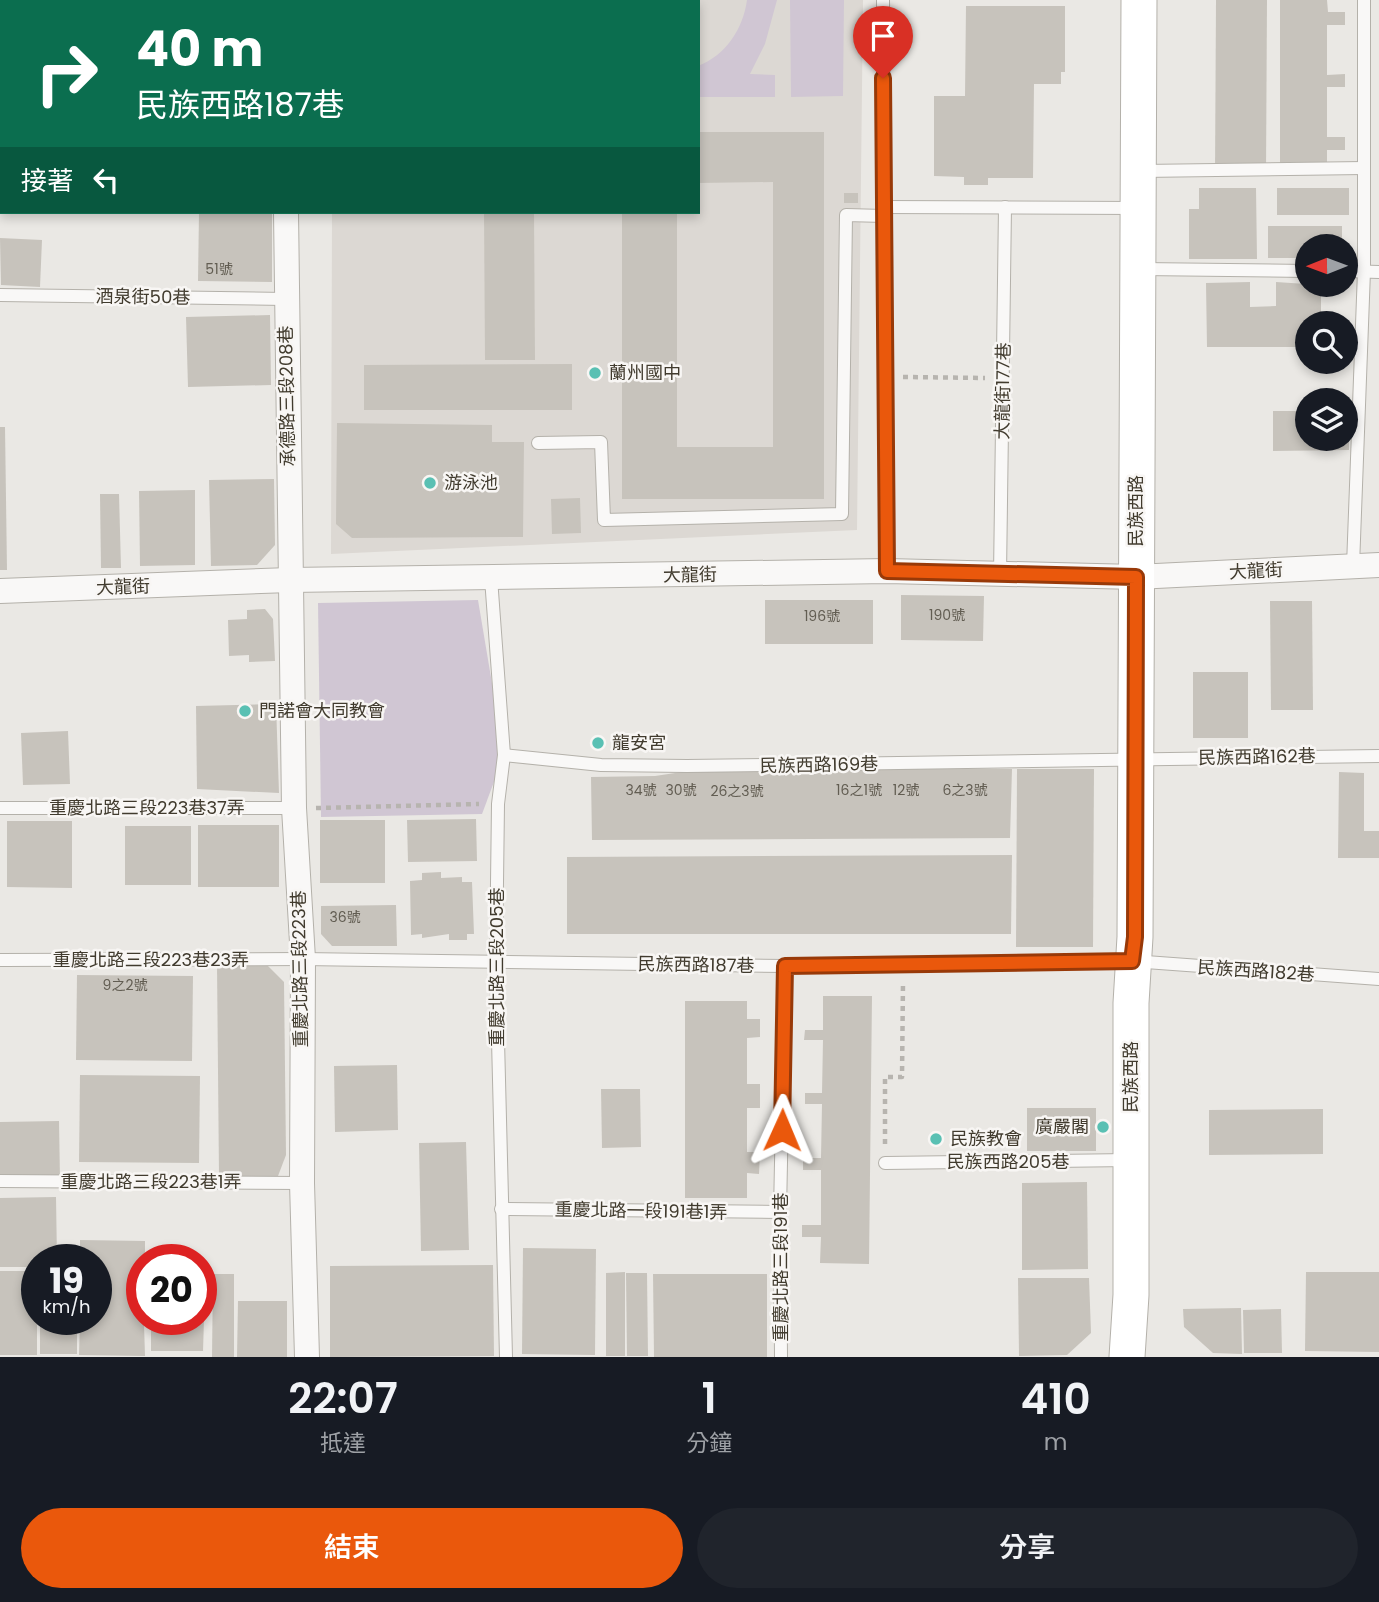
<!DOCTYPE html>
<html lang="zh-TW">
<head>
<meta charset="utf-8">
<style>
	body { margin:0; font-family:Poppins,"Noto Sans TC",sans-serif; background:#20242c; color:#f1f3f6; height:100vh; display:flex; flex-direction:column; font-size:26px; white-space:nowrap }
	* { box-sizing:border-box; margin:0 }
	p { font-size:23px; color:#9ea1a6 }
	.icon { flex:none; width:38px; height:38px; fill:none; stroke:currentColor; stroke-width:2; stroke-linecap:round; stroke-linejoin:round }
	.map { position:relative; height:1357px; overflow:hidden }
	.side { display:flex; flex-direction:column; background:#171b24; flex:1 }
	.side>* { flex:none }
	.top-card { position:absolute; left:0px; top:0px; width:700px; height:214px; box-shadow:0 4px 10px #0003; background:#0b6e4f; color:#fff; overflow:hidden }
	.needle { width:46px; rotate:269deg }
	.controls { position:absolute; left:1295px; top:234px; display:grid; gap:14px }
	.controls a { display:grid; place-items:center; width:63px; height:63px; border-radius:50%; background:#171b24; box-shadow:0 4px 10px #0003; font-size:35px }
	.speed { position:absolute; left:21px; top:1244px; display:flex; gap:14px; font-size:35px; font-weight:700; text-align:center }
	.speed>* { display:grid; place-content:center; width:91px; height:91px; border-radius:50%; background:#171b24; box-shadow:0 4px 10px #0003; line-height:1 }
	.speed small { font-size:18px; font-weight:400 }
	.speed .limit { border:10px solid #d22; background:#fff; color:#111 }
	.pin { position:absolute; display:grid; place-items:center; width:60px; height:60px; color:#fff; margin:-72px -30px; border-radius:50% 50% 50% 0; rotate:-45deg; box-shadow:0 0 7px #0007 }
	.pin .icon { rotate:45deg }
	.me { position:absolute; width:77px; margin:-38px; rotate:1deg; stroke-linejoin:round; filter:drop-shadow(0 0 5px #0008) }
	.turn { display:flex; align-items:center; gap:24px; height:147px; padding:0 21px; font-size:32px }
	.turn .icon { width:91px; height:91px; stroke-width:2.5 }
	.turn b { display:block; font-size:49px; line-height:60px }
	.then { display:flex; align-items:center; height:66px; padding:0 21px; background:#0003; gap:14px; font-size:26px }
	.eta { display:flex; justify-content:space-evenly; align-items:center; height:119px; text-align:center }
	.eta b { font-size:42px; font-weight:600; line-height:49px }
	.action { display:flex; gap:14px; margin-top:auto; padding:14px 21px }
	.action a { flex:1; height:80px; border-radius:42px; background:#ea580c; color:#fff; font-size:28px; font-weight:600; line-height:80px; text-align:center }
	.action a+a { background:#20242c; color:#f1f3f6 }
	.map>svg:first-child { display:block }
</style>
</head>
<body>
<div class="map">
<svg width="1379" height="1357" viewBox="0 0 1379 1357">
	<rect width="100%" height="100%" fill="#eae8e4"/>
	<polygon fill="#dcd8d3" points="333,0 863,0 857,530 331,554 332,212 698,212 698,2"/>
	<g fill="#d0c6d3">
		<path d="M747,0H777L765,44L750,74L775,75V97H698V66C726,55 743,29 747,0Z"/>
		<polygon points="790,0 844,0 843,96 791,97"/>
		<polygon points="478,600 504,755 482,814 321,817 318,603"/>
	</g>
	<g fill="#c7c3bc">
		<polygon points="1216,0 1267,0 1266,173 1215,173"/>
		<polygon points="1280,0 1327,0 1328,12 1345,12 1345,25 1327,25 1327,75 1345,74 1345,87 1327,87 1327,137 1345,137 1345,150 1327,150 1327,175 1280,175"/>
		<polygon points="966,6 1065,6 1065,72 1061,72 1061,84 1034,84 1033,178 988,178 988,185 964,185 964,177 934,176 934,96 965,96"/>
		<polygon points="698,132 824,132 824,499 622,499 622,212 677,212 677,447 773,447 773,182 698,183"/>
		<polygon points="1199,188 1256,188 1257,259 1189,259 1189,209 1199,209"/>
		<rect x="1277" y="188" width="72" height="27"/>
		<rect x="844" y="193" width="14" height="10"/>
		<polygon points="199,212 272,212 272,282 198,281"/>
		<polygon points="484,212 534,212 535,360 485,360"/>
		<polygon points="1268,226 1342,226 1342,247 1307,247 1307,258 1268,258"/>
		<polygon points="0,238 42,240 40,287 1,285"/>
		<polygon points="1250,282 1250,307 1276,306 1276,282 1321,285 1321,324 1307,324 1307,347 1207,347 1206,283"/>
		<polygon points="270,315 271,385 188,387 186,317"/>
		<polygon points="572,364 572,410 364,410 364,365"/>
		<polygon points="1346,410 1349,410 1349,450 1273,451 1273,411 1307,411 1307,439 1346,439"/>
		<polygon points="337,423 492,425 492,442 524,442 523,537 352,538 336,524"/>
		<polygon points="0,427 5,427 7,570 0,570"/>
		<polygon points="274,479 275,545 257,565 211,566 209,480"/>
		<polygon points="195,490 195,565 140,566 139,491"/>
		<polygon points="100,494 119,494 121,568 101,568"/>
		<polygon points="580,498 581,533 552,534 551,499"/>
		<polygon points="901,595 984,596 983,641 901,640"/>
		<rect x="765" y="600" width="108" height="44"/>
		<polygon points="1270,601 1312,601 1313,710 1271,710"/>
		<polygon points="265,609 273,619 275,661 249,662 249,655 229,656 228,620 247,619 247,610"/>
		<rect x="1193" y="672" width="55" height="66"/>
		<polygon points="276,704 279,793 197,789 196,706"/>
		<polygon points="68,731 70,784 23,785 21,733"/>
		<polygon points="702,769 1012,769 1010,838 592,840 591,777 655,776"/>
		<polygon points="1017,769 1094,769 1093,947 1016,947"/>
		<polygon points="1339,772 1364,773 1364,831 1379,831 1379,858 1338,858"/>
		<polygon points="476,819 477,861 408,862 407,820"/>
		<rect x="320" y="820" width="65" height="63"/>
		<polygon points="7,821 72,821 72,888 7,887"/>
		<rect x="198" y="825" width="81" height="62"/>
		<rect x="125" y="826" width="66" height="59"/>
		<polygon points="1012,855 1011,934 567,934 567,857"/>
		<polygon points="441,872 441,878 462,877 462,882 472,882 474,934 467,934 467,940 449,940 449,934 422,938 422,934 411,935 410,881 422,880 422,873"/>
		<polygon points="396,905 397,946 332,946 321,934 321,906"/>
		<polygon points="266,964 284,982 286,1155 278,1176 219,1176 217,965"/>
		<polygon points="77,975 193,976 192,1061 76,1060"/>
		<polygon points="823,996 872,996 869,1264 820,1263 821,1237 802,1237 802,1225 821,1225 821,1170 803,1170 803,1158 821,1158 822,1104 805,1104 805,1093 822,1093 823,1040 804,1040 805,1030 823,1030"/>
		<polygon points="685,1001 747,1001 747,1019 760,1019 760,1037 747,1038 747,1084 760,1084 760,1108 747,1108 747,1152 760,1152 759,1174 747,1173 747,1198 685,1198"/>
		<polygon points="397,1065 398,1130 335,1132 334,1066"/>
		<polygon points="80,1075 200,1076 199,1163 79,1162"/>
		<polygon points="601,1089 640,1089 641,1147 602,1148"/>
		<rect x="1027" y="1108" width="69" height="43"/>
		<polygon points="1323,1109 1323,1154 1209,1155 1209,1110"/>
		<polygon points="59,1121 60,1180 0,1181 0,1122"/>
		<polygon points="466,1142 469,1250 421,1251 419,1143"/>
		<polygon points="1087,1182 1088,1269 1022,1270 1022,1183"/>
		<polygon points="56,1197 57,1260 37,1260 37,1267 0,1267 0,1198"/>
		<polygon points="80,1240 145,1241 145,1260 142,1260 145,1356 79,1355 80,1320 96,1320 96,1260 80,1260"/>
		<polygon points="523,1248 596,1249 595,1355 522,1354"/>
		<polygon points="493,1265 494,1356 330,1357 330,1266"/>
		<rect x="0" y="1271" width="37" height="84"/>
		<polygon points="625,1272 625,1356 606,1356 606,1273"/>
		<polygon points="1306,1272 1379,1272 1379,1352 1305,1351"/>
		<polygon points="626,1273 647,1273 648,1356 627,1356"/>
		<polygon points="213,1274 234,1274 234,1357 212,1357"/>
		<polygon points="653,1274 767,1274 767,1357 654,1357"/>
		<polygon points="1018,1278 1089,1278 1091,1333 1067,1355 1019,1356"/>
		<polygon points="238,1301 287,1301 287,1357 237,1357"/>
		<polygon points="1241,1308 1242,1354 1213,1353 1184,1327 1183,1309"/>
		<polygon points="1281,1309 1282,1353 1244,1353 1243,1310"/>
		<rect x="40" y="1320" width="37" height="34"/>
		<polygon points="151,1320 204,1320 203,1351 151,1351"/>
	</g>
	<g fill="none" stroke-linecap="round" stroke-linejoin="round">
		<defs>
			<g id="lane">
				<polyline points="883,0 887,571"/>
				<polyline points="1142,171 1364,168"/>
				<polyline points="884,207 1138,208"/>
				<polyline points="1141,269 1307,271"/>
				<polyline points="1346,271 1379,272"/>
				<polyline points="0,295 285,299"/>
				<polyline points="538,443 601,442 604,520 842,514 846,215 884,216"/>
				<polyline points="1353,566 1364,271 1364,0"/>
				<polyline points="1000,575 1005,207"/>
				<polyline points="491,578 504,755 498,804 496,961 506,1357"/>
				<polyline points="504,755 601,765 687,766 1379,756"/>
				<polyline points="0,808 294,808"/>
				<polyline points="0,960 303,959 785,966 1132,961 1379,979"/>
				<polyline points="885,1163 1129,1160"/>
				<polyline points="0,1181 302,1183"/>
				<polyline points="501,1209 780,1212"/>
				<polyline points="781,1357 780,1212 785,966"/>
			</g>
			<g id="street">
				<polyline points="287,2 288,0"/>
				<polyline points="286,212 294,808 303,959 302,1183 307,1357"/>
				<polyline points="0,591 290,580 887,571 1136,577 1379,565"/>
			</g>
			<polyline id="secondary" points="1127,1357 1131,1295 1131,1003 1135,937 1139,0"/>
		</defs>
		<use href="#lane" stroke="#b4b1aa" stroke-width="14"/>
		<use href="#street" stroke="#b4b1aa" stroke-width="26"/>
		<use href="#secondary" stroke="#b4b1aa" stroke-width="37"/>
		<g stroke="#b7b4af" stroke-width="4.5" stroke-dasharray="5 5" stroke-linecap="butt">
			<polyline points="903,377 985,378"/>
			<polyline points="316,808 479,804"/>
			<polyline points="885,1144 885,1077 902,1077 903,982"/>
		</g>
		<use href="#lane" stroke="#f9f8f7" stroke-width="12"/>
		<use href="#street" stroke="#f9f8f7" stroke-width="24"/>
		<use href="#secondary" stroke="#fff" stroke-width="35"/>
	</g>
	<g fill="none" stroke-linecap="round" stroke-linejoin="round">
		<defs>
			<polyline id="route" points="782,1130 785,966 1132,961 1135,937 1136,577 887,571 883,78"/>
		</defs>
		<use href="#route" stroke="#983908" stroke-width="18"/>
		<use href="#route" stroke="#ea580c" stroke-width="12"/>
	</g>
	<g fill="#59c0b3" stroke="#f8f6f4" stroke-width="2.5">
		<circle cx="595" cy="373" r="7"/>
		<circle cx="430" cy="483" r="7"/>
		<circle cx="245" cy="711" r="7"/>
		<circle cx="598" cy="743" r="7"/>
		<circle cx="1103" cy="1127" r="7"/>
		<circle cx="936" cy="1139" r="7"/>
	</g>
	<g text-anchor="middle" stroke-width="5" stroke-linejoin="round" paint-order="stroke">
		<g font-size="14" fill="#625d52">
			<text x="219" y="274">51號</text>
			<text x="947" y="620">190號</text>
			<text x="822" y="621">196號</text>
			<text x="641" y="795">34號</text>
			<text x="681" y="795">30號</text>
			<text x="859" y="795">16之1號</text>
			<text x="906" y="795">12號</text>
			<text x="965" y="795">6之3號</text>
			<text x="737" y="796">26之3號</text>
			<text x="345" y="922">36號</text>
			<text x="125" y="990">9之2號</text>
		</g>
		<g font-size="18" fill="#413b2e" stroke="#f8f6f4">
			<text transform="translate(143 297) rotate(1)" y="6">酒泉街50巷</text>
			<text transform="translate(1003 391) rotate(-89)" y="6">大龍街177巷</text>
			<text transform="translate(287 396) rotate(-91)" y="6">承德路三段208巷</text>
			<text transform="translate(1136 511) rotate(-90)" y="6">民族西路</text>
			<text transform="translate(1256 571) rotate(-3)" y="6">大龍街</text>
			<text transform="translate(690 575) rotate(-1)" y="6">大龍街</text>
			<text transform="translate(123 587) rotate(-2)" y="6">大龍街</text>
			<text transform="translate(1257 757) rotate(-1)" y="6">民族西路162巷</text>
			<text transform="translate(819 765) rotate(-1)" y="6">民族西路169巷</text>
			<text x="147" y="814">重慶北路三段223巷37弄</text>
			<text x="151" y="966">重慶北路三段223巷23弄</text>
			<text transform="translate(696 965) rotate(1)" y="6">民族西路187巷</text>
			<text transform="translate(497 967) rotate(-90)" y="6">重慶北路三段205巷</text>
			<text transform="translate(300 969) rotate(-91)" y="6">重慶北路三段223巷</text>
			<text transform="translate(1256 971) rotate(4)" y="6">民族西路182巷</text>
			<text transform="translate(1131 1077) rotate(-90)" y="6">民族西路</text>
			<text x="1008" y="1168">民族西路205巷</text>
			<text x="151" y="1188">重慶北路三段223巷1弄</text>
			<text transform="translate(641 1211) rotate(1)" y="6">重慶北路一段191巷1弄</text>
			<text transform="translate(781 1267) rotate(-90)" y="6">重慶北路三段191巷</text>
		</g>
		<g font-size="18" fill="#413b2e" stroke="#f8f6f4" text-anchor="start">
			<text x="609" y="379">蘭州國中</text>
			<text x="444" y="489">游泳池</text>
			<text x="259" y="717">門諾會大同教會</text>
			<text x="612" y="749">龍安宮</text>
			<text x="1089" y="1133" text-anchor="end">廣嚴閣</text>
			<text x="950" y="1145">民族教會</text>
		</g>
	</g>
</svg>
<div class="controls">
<a><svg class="needle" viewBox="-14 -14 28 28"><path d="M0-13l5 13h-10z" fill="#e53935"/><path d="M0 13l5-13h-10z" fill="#9ea1a6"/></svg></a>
<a><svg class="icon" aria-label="search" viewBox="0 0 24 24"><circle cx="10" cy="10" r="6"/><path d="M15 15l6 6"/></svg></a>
<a><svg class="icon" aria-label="layers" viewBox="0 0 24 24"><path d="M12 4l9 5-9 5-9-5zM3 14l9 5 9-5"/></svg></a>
</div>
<div class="speed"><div>19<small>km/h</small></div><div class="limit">20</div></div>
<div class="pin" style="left:883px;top:78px;background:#d93025"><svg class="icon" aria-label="arrive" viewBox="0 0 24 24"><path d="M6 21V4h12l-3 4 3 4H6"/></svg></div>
<svg class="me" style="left:782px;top:1130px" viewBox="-20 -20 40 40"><path d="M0-17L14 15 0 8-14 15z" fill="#ea580c" stroke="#fff" stroke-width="4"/></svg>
<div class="top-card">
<div class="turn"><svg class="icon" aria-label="right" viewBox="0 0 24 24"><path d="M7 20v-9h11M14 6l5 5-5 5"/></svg><div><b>40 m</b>民族西路187巷</div></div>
<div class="then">接著<svg class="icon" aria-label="left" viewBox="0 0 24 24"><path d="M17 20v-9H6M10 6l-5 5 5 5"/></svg></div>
</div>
</div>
<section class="side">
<div class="eta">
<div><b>22:07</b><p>抵達</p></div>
<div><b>1</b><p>分鐘</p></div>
<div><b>410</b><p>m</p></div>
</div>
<div class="action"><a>結束</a><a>分享</a></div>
</section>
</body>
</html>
